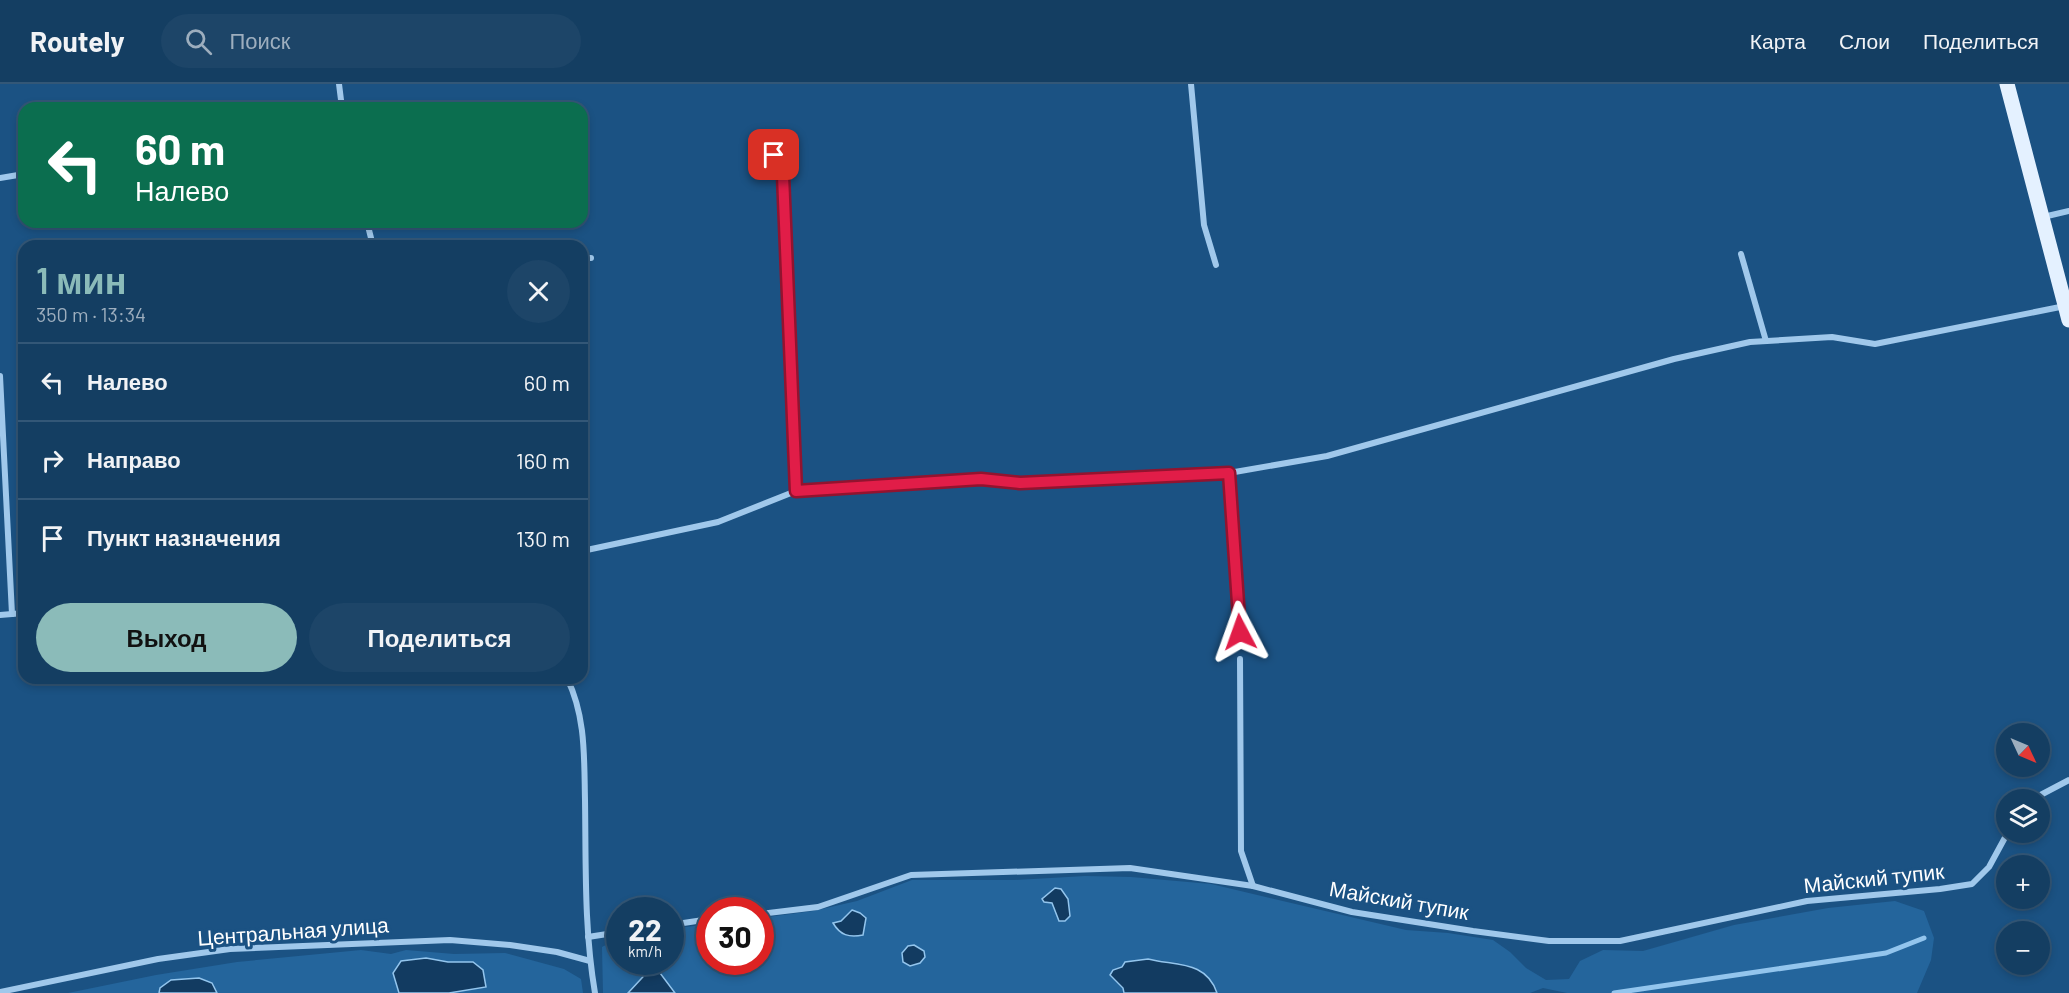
<!DOCTYPE html>
<html lang="ru">
<head>
<meta charset="utf-8">
<style>
	body { margin:0; font-family:Barlow,sans-serif; background:#1d4568; color:#f1f3f6; height:100vh; display:flex; flex-direction:column; font-size:22px; white-space:nowrap }
	* { box-sizing:border-box; margin:0 }
	p { font-size:20px; color:#9daebe }
	.icon { flex:none; width:33px; height:33px; fill:none; stroke:currentColor; stroke-width:2; stroke-linecap:round; stroke-linejoin:round }
	.map { position:relative; flex:1; overflow:hidden }
	.drawer { position:absolute; left:18px; top:156px; width:570px; height:444px; display:flex; flex-direction:column; background:#143e62; border-radius:18px; box-shadow:0 3px 9px #0003,0 0 0 2px #335777 }
	.drawer>* { flex:none }
	.banner { position:absolute; left:18px; top:18px; width:570px; height:126px; border-radius:18px; box-shadow:0 3px 9px #0003,0 0 0 2px #335777; background:#0b6e4f; color:#fff; overflow:hidden }
	.needle { width:39px; rotate:134deg }
	.fabs { position:absolute; left:1996px; top:639px; display:grid; gap:12px }
	.fabs a { display:grid; place-items:center; width:54px; height:54px; border-radius:50%; background:#143e62; box-shadow:0 3px 9px #0003,0 0 0 2px #335777; font-size:30px }
	.speed { position:absolute; left:606px; top:813px; display:flex; gap:12px; font-size:30px; font-weight:700; text-align:center }
	.speed>* { display:grid; place-content:center; width:78px; height:78px; border-radius:50%; background:#143e62; box-shadow:0 3px 9px #0003,0 0 0 2px #335777; line-height:1 }
	.speed small { font-size:15px; font-weight:400 }
	.speed .limit { border:9px solid #d22; background:#fff; color:#111 }
	.pin { position:absolute; display:grid; place-items:center; width:51px; height:51px; color:#fff; margin:-26px; border-radius:12px; box-shadow:0 3px 9px #0006 }
	.me { position:absolute; width:66px; margin:-33px; rotate:356deg; stroke-linejoin:round; filter:drop-shadow(0 0 4px #0008) }
	.turn { display:flex; align-items:center; gap:21px; height:126px; padding:0 18px; font-size:27px }
	.turn .icon { width:78px; height:78px; stroke-width:2.5 }
	.turn b { display:block; font-size:42px; line-height:51px }
	.round { display:grid; place-items:center; flex:none; width:63px; height:63px; border-radius:32px; background:#1d4568 }
	.head { display:flex; align-items:center; justify-content:space-between; height:102px; padding:0 18px }
	h1 { font-size:36px; font-weight:600; line-height:45px; color:#8bbbb9 }
	.action { display:flex; gap:12px; margin-top:auto; padding:12px 18px }
	.action a { flex:1; height:69px; border-radius:36px; background:#8bbbb9; color:#111; font-size:24px; font-weight:600; line-height:69px; text-align:center }
	.action a+a { background:#1d4568; color:#f1f3f6 }
	ul { padding:0; list-style:none }
	li { display:flex; align-items:center; gap:18px; height:78px; padding:0 18px; border-top:2px solid #335777 }
	li div { flex:1 }
	li b { display:block; font-size:22px }
	li em { font-style:normal }
	header { display:flex; align-items:center; gap:36px; box-sizing:border-box; height:84px; padding:0 30px; background:#143e62; border-bottom:2px solid #335777 }
	header strong { font-size:28px }
	nav { display:flex; gap:33px; margin-inline-start:auto; font-size:21px }
	.search { width:420px; height:54px; background:#1d4568; display:flex; align-items:center; gap:15px; box-sizing:border-box; padding:0 21px; border-radius:33px; color:#9daebe; font-size:22px }
	.map>svg:first-child { display:block }
</style>
</head>
<body>
<header>
<strong>Routely</strong>
<div class="search"><svg class="icon" aria-label="search" viewBox="0 0 24 24"><circle cx="10" cy="10" r="6"/><path d="M15 15l6 6"/></svg>Поиск</div>
<nav><a>Карта</a><a>Слои</a><a>Поделиться</a></nav>
</header>
<div class="map">
<svg width="2069" height="909" viewBox="0 0 2069 909">
	<rect width="100%" height="100%" fill="#1b5283"/>
	<g fill="#24659c" fill-rule="evenodd">
		<path d="M1085,792L1131,793L1211,800L1406,846L1448,849L1493,856L1510,868L1526,884L1546,896L1569,895L1580,877L1603,866L1643,867L1734,841L1828,824L1895,817L1924,827L1934,854L1931,876L1917,909H1567L1543,904L1530,909H1217V906L1180,879L1148,875L1138,878L1133,877L1116,885L1113,894L1123,904L1124,909H675L654,881L628,909H603L602,863L619,854L620,878H670L671,845L709,840L710,878H760L761,834L813,827L857,817L912,796H1014ZM852,826L856,853L843,850L841,837Z"/>
		<polygon points="361,866 391,870 406,866 454,870 505,869 564,885 581,895 583,909 449,909 486,903 473,878 448,878 426,874 393,889 399,909 217,909 212,899 160,904 159,909 68,909 156,891 237,878"/>
	</g>
	<g fill="#123b61" stroke="#93c5ed" stroke-width="1.5">
		<polygon points="1055,804 1061,805 1068,815 1070,832 1065,837 1059,837 1052,819 1044,818 1042,815"/>
		<path d="M852,826L860,829L866,834L863,851C849,854 840,851 833,839L841,837Z"/>
		<polygon points="914,861 924,867 925,873 920,879 910,882 903,878 902,869 908,862"/>
		<polygon points="426,874 448,878 473,878 483,886 486,903 449,909 399,909 393,889 401,877"/>
		<path d="M1148,875C1175,882 1206,876 1217,909H1124L1123,904L1110,891L1113,886L1122,883L1125,878Z"/>
		<polygon points="654,881 675,909 628,909"/>
		<polygon points="199,894 212,899 217,909 159,909 160,904 171,896"/>
	</g>
	<g fill="none" stroke-linecap="round" stroke-linejoin="round">
		<polyline stroke="#93c5ed" stroke-width="5" points="1614,909 1886,869 1924,854"/>
		<g stroke="#a0c8eb" stroke-width="6">
			<polyline points="339,0 342,24"/>
			<polyline points="1191,0 1204,141 1216,181"/>
			<polyline points="774,71 783,91 796,407"/>
			<polyline points="0,94 24,90"/>
			<polyline points="2043,133 2069,127"/>
			<polyline points="367,138 373,162"/>
			<polyline points="1741,170 1766,257"/>
			<polyline points="582,174 591,174"/>
			<polyline points="0,292 12,530"/>
			<polyline points="1229,389 1241,548"/>
			<polyline points="582,467 718,438 796,407 981,395 1020,400 1229,389 1327,372 1674,275 1750,258 1832,253 1875,260 2065,222"/>
			<polyline points="0,531 24,529"/>
			<polyline points="1240,575 1241,767 1253,802"/>
			<path d="M567,594C586,633 584,673 585,716C586,780 584,845 595,909"/>
			<polyline points="2031,716 2069,696"/>
			<polyline points="760,830 818,823 911,791 1130,784 1253,802 1352,828 1473,847 1549,857 1620,857 1807,817 1940,805 1972,800 1989,783 2008,748"/>
			<polyline points="670,841 710,835"/>
			<polyline points="588,853 620,848"/>
			<polyline points="0,908 158,875 230,865 450,856 510,861 557,868 590,877"/>
		</g>
		<polyline stroke="#e4f1ff" stroke-width="15" points="2007,0 2069,236"/>
	</g>
	<g fill="none" stroke-linecap="round" stroke-linejoin="round">
		<defs>
			<polyline id="route" points="774,71 783,91 796,407 981,395 1020,399 1229,389 1240,548"/>
		</defs>
		<use href="#route" stroke="#92132f" stroke-width="15"/>
		<use href="#route" stroke="#e11d48" stroke-width="10"/>
	</g>
	<g text-anchor="middle" stroke-width="6" stroke-linejoin="round" paint-order="stroke">
		<g font-size="21" fill="#fff" stroke="#1b5283">
			<text transform="translate(1874 795) rotate(-6)" y="7">Майский тупик</text>
			<text transform="translate(1399 817) rotate(10)" y="7">Майский тупик</text>
			<text transform="translate(293 848) rotate(-4)" y="7">Центральная улица</text>
		</g>
	</g>
</svg>
<div class="fabs">
<a><svg class="needle" viewBox="-14 -14 28 28"><path d="M0-13l5 13h-10z" fill="#e53935"/><path d="M0 13l5-13h-10z" fill="#9daebe"/></svg></a>
<a><svg class="icon" aria-label="layers" viewBox="0 0 24 24"><path d="M12 4l9 5-9 5-9-5zM3 14l9 5 9-5"/></svg></a>
<a>+</a>
<a>−</a>
</div>
<div class="speed"><div>22<small>km/h</small></div><div class="limit">30</div></div>
<div class="pin" style="left:774px;top:71px;background:#d93025"><svg class="icon" aria-label="arrive" viewBox="0 0 24 24"><path d="M6 21V4h12l-3 4 3 4H6"/></svg></div>
<svg class="me" style="left:1240px;top:548px" viewBox="-20 -20 40 40"><path d="M0-17L14 15 0 8-14 15z" fill="#e11d48" stroke="#fff" stroke-width="4"/></svg>
<div class="banner">
<div class="turn"><svg class="icon" aria-label="left" viewBox="0 0 24 24"><path d="M17 20v-9H6M10 6l-5 5 5 5"/></svg><div><b>60 m</b>Налево</div></div>
</div>
<section class="drawer">
<div class="head"><div><h1>1 мин</h1><p>350 m · 13:34</p></div><a class="round"><svg class="icon" aria-label="close" viewBox="0 0 24 24"><path d="M6 6l12 12M18 6L6 18"/></svg></a></div>
<ul>
<li><svg class="icon" aria-label="left" viewBox="0 0 24 24"><path d="M17 20v-9H6M10 6l-5 5 5 5"/></svg><div><b>Налево</b></div><em>60 m</em></li>
<li><svg class="icon" aria-label="right" viewBox="0 0 24 24"><path d="M7 20v-9h11M14 6l5 5-5 5"/></svg><div><b>Направо</b></div><em>160 m</em></li>
<li><svg class="icon" aria-label="arrive" viewBox="0 0 24 24"><path d="M6 21V4h12l-3 4 3 4H6"/></svg><div><b>Пункт назначения</b></div><em>130 m</em></li>
</ul>
<div class="action"><a>Выход</a><a>Поделиться</a></div>
</section>
</div>
</body>
</html>
